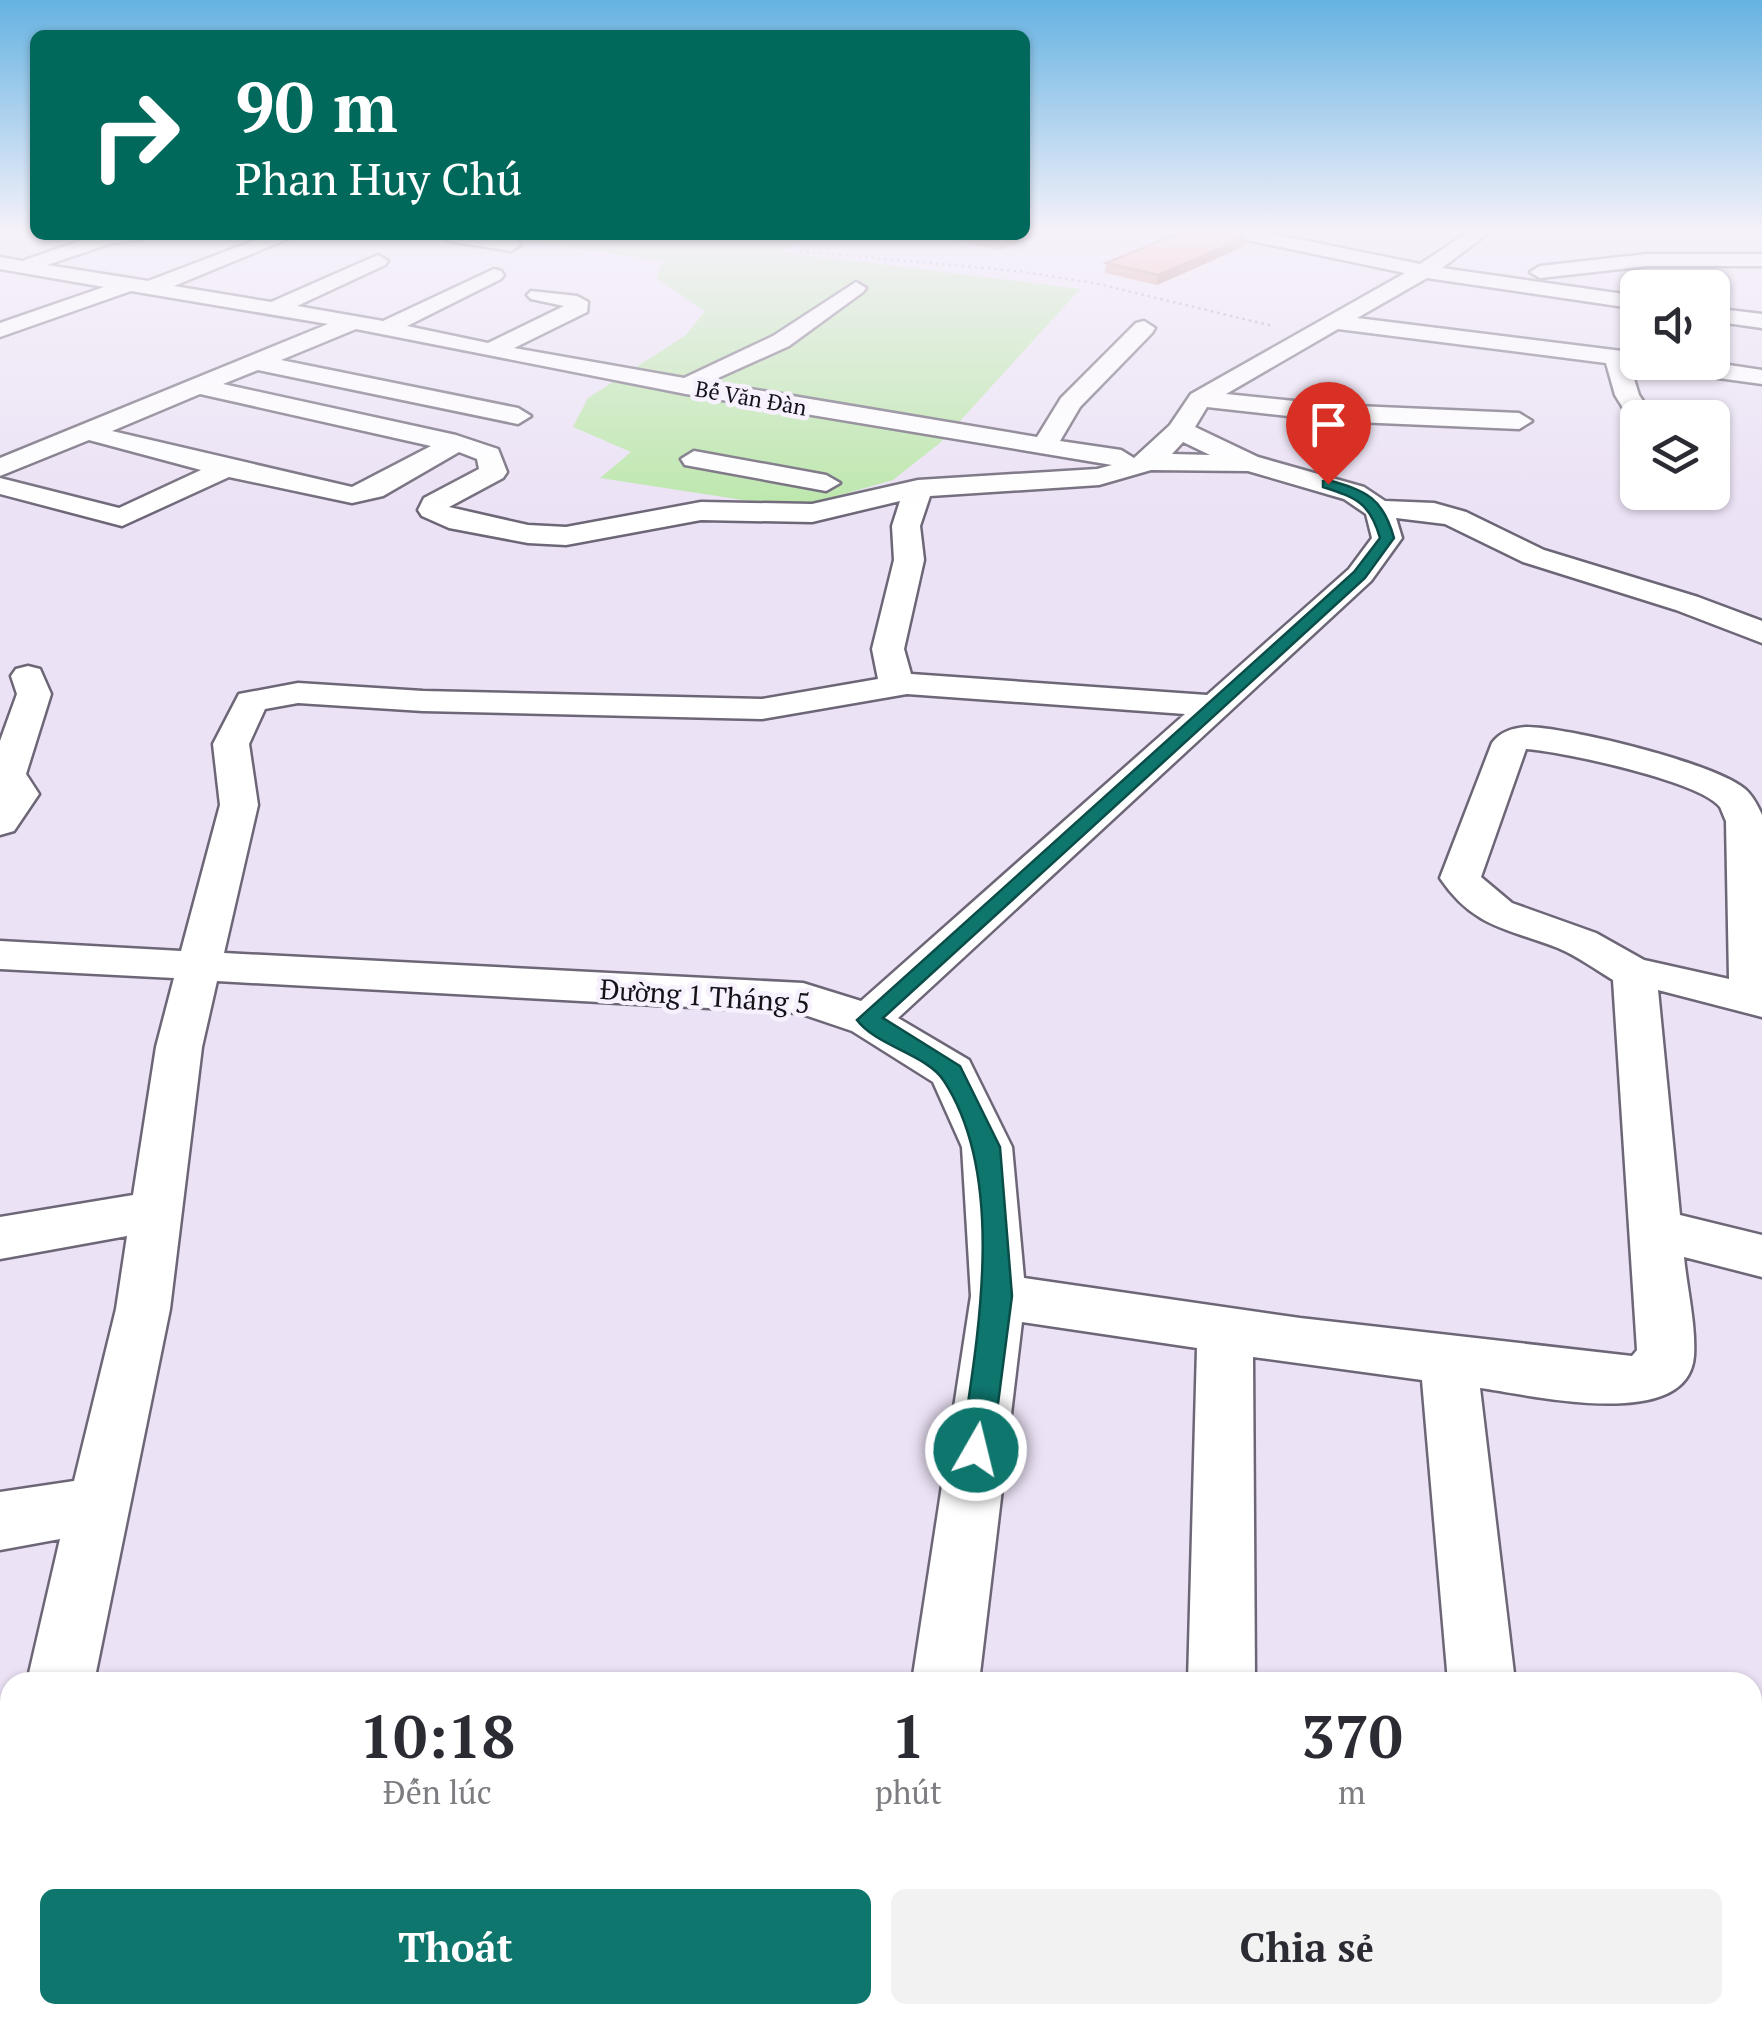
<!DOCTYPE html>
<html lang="vi">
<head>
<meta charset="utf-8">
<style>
	body { margin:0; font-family:"PT Serif",serif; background:#f2f2f3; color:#2b2b33; height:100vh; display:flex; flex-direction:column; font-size:38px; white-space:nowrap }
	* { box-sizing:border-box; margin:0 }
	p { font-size:32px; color:#7c7c81 }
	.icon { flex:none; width:55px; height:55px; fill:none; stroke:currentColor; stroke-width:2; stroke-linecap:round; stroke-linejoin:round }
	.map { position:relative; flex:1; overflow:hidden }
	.details { position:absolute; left:0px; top:1672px; width:1762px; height:352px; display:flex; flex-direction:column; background:#fff; border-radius:30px 30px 0 0; box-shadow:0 2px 8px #0004 }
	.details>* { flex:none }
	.top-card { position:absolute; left:30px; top:30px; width:1000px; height:210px; border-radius:15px; box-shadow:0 2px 8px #0004; background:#00695c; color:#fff; overflow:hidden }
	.buttons { position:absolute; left:1620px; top:270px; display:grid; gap:20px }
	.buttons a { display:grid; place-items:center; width:110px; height:110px; border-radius:15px; background:#fff; box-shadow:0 2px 8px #0004; font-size:50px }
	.pin { position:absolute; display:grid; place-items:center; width:85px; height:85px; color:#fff; margin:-102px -42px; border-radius:50% 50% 50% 0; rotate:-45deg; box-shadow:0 0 10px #0007 }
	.pin .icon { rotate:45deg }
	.me { position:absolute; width:110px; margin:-55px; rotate:8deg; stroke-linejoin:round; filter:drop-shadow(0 0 8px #0008) }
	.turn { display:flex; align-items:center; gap:35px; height:210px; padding:0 40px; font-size:45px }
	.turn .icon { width:130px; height:130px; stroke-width:2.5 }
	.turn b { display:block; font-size:70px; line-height:85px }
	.eta { display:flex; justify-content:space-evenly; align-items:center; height:170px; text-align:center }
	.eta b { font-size:60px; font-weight:800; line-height:70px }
	.primary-button { display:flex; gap:20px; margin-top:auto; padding:20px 40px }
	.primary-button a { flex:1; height:115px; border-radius:15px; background:#0f766e; color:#fff; font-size:40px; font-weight:800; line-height:115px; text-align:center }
	.primary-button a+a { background:#f2f2f3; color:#2b2b33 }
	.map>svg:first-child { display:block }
</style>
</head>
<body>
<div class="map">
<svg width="1762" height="2023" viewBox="0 0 1762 2023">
	<rect width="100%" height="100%" fill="#ebe2f5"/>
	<polygon fill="#bbe7aa" points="514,235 808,235 781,252 1080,289 940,443 893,480 795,508 600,478 631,452 573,427 588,398 686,335 705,311 657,278 663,261 519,240"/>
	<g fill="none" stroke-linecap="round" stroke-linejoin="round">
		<defs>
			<g id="minor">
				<path d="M1224,231H1259L1420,264L1470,231H1491L1442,268L1638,296V309L1427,278L1357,318L1638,353V362H1709L1762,370V384L1630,366L1639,395L1653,416L1638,418V423L1631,421L1615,395L1606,363L1338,329L1226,394L1333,405L1519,413L1532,421L1519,429L1333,421L1207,407L1195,427L1258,457L1364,487L1385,501L1434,503L1466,512L1544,550L1698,597L1762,621V643L1676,610L1523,562L1445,524L1396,518L1402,538L1371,581L898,1018L969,1060L1012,1147L1024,1278L1300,1318L1632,1356L1637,1350L1613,980C1595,969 1577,956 1558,948C1506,928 1473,927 1440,878L1492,743C1500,732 1512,728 1526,727C1567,727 1714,763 1745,789C1753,796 1758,806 1762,815V1017L1658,990L1680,1215L1762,1235V1277L1684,1257C1687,1288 1696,1325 1694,1356C1688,1434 1527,1394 1480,1388L1515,1682H1448L1422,1380L1253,1357L1255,1682H1188L1197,1348L1022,1322L979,1682H912L971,1296L962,1147L933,1082L852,1031L799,1013L217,981L202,1047L170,1309L94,1682H27L60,1539L0,1550V1492L74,1481L116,1309L127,1236L0,1259V1217L133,1195L156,1047L174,978L0,969V941L181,951L220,805L213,744L239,694L298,683L423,691L762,699L878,679L872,649L894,560L892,526L900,501L812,522L701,520L566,545L528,543L449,528L422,516L418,510L424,498L479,469L477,459L459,452L383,496L352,503L229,477L122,526L0,494V478L119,508L201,470L89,440L0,476V458L328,324L131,291L0,337V323L104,287L0,269V257L22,261L97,235H146L143,239L112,243L47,265L148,281L269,235H297L174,286L271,302L378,255L388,261L385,265L297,306L383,321L494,269L501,271L504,275L501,279L407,326L488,343L564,306L531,299L527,295L531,291L577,296L588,302L587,312L514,348L684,378L773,336L856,282L866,288L863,292L789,346L709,382L1037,437L1061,398L1136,323L1144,321L1155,328L1152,333L1080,407L1060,441L1121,450L1134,458L1170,425L1191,394L1405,273L1233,237ZM356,329L686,394L1112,465L1097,469L918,480L812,504L701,502L566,527L528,525L449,507L503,478L507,472L498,449L456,435L223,384L258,370L518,424L531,416L518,408L281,360ZM200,394L431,446L352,487L112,431ZM1183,442L1210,455L1172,454ZM1151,470L1248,471L1344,499L1366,514L1372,538L1349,569L1207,695L911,674L904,649L924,560L920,526L930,496L1099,485ZM907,694L1185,714L861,1001L803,983L224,953L258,805L249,744L265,709L298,703L423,711L762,719ZM1526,749C1560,751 1700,781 1720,807C1721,809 1725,819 1726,821L1729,979L1644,960L1596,933L1512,903L1481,877Z"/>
				<polygon points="438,235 485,235 518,241 521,245 511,251 448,241"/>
				<polygon points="1647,254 1762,254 1762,266 1647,266 1540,278 1530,272 1540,266"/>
				<polygon points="1712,308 1762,314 1762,328 1712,321"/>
				<polygon points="694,451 826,475 840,483 826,491 685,465 681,459"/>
				<polygon points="28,666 40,669 51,694 26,774 39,794 14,831 0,835 0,741 17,694 11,676 16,669"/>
				<polygon points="10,1868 10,1984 0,1988 0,1872"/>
				<polygon points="1752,1891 1762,1895 1762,1974 1752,1970"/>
				<polygon points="863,2015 941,2015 940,2023 862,2023"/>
			</g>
		</defs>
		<use href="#minor" stroke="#6d6676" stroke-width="5"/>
		<polyline stroke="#a59eac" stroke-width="2.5" stroke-dasharray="2.5 4" stroke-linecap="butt" points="800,251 1017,271 1094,283 1273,326"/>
		<use href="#minor" fill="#fff" fill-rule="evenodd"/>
	</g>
	<g fill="#d49687">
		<polygon points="1025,231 1052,231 998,250 931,235 1025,235"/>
		<polygon points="1245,246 1157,285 1105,273 1106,263"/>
	</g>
	<g fill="#ad7a6e">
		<polygon points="0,231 16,231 0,236"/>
		<polygon points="1033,231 1052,231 998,250 999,243 1025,235 1025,234"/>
		<polygon points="1246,237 1245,246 1157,285 1158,275"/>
	</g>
	<g fill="#f7ae9d" stroke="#ad7a6e" stroke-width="2.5">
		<polygon points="1184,231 1218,231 1246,237 1158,275 1106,263"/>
		<polygon points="963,235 1021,235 999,243"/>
	</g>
	<linearGradient id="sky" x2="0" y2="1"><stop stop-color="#65b2e1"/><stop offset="0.45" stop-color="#f6f2fa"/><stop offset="1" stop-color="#f6f2fa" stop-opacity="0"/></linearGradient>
	<rect width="1762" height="514" fill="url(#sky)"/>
	<path fill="#0f766e" stroke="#0a4d48" stroke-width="2.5" d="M1328,480C1367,491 1383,498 1394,538L1365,578L883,1018L960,1066L1000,1147L1012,1296L992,1450L987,1460L976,1464L966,1460L961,1450C977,1341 1008,1179 944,1081C928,1055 876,1046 857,1020L1354,572L1380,538C1370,503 1357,498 1323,487V481Z"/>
	<g text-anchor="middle" stroke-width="9" stroke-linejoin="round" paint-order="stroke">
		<g font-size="22" fill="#141117" stroke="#f6f1fd">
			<text transform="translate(751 398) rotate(10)" y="8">Bế Văn Đàn</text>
		</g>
		<g font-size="28" fill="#141117" stroke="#f6f1fd">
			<text transform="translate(705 996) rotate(4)" y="10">Đường 1 Tháng 5</text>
		</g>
	</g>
</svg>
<div class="buttons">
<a><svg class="icon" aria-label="sound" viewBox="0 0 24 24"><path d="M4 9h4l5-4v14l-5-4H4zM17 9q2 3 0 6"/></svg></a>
<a><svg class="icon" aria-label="layers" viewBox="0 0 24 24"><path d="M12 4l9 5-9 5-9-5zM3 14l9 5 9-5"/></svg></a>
</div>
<div class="pin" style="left:1328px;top:484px;background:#d93025"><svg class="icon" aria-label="arrive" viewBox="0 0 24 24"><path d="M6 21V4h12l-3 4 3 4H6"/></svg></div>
<svg class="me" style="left:976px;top:1450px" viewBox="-20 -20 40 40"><circle r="17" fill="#0f766e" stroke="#fff" stroke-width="3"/><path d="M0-11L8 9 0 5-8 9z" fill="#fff"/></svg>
<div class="top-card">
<div class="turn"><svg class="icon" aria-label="right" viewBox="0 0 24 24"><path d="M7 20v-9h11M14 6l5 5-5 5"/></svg><div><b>90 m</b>Phan Huy Chú</div></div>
</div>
<section class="details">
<div class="eta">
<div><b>10:18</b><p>Đến lúc</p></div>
<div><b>1</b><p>phút</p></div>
<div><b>370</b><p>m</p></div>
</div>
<div class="primary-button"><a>Thoát</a><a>Chia sẻ</a></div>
</section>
</div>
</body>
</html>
